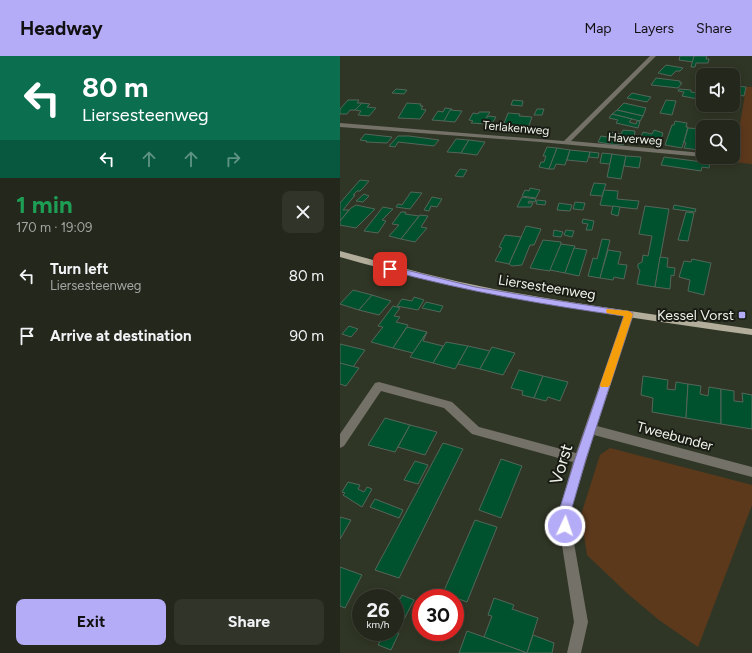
<!DOCTYPE html>
<html lang="en">
<head>
<meta charset="utf-8">
<style>
	body { margin:0; font-family:Figtree,sans-serif; background:#303429; color:#f1f3f6; height:100vh; display:flex; flex-direction:column; font-size:15px; white-space:nowrap }
	* { box-sizing:border-box; margin:0 }
	p { font-size:13px; color:#a3a6a3 }
	.icon { flex:none; width:22px; height:22px; fill:none; stroke:currentColor; stroke-width:2; stroke-linecap:round; stroke-linejoin:round }
	.map { position:relative; flex:1; overflow:hidden }
	.panel { display:flex; flex-direction:column; background:#24281c; width:340px }
	.panel>* { flex:none }
	.banner { background:#0b6e4f; color:#fff; overflow:hidden }
	.buttons { position:absolute; left:356px; top:12px; display:grid; gap:8px }
	.buttons a { display:grid; place-items:center; width:44px; height:44px; border-radius:8px; background:#24281c; box-shadow:0 2px 10px #0003,0 0 0 1px #41443b; font-size:20px }
	.speed { position:absolute; left:12px; top:533px; display:flex; gap:8px; font-size:20px; font-weight:700; text-align:center }
	.speed>* { display:grid; place-content:center; width:52px; height:52px; border-radius:50%; background:#24281c; box-shadow:0 2px 10px #0003,0 0 0 1px #41443b; line-height:1 }
	.speed small { font-size:10px; font-weight:400 }
	.speed .limit { border:6px solid #d22; background:#fff; color:#111 }
	.pin { position:absolute; display:grid; place-items:center; width:34px; height:34px; color:#fff; margin:-17px; border-radius:8px; box-shadow:0 2px 6px #0006 }
	.me { position:absolute; width:44px; margin:-22px; rotate:3deg; stroke-linejoin:round; filter:drop-shadow(0 0 3px #0008) }
	.turn { display:flex; align-items:center; gap:14px; height:84px; padding:0 16px; font-size:18px }
	.turn .icon { width:52px; height:52px; stroke-width:2.5 }
	.turn b { display:block; font-size:28px; line-height:34px }
	.lanes { display:flex; align-items:center; height:38px; padding:0 16px; background:#0003; justify-content:center; gap:20px; direction:ltr }
	.lanes .off { opacity:.35 }
	.round { display:grid; place-items:center; flex:none; width:42px; height:42px; border-radius:8px; background:#303429 }
	.head { display:flex; align-items:center; justify-content:space-between; height:68px; padding:0 16px }
	h1 { font-size:24px; font-weight:700; line-height:30px; color:#1e9e55 }
	.action { display:flex; gap:8px; margin-top:auto; padding:8px 16px }
	.action a { flex:1; height:46px; border-radius:8px; background:#b5acf8; color:#111; font-size:16px; font-weight:700; line-height:46px; text-align:center }
	.action a+a { background:#303429; color:#f1f3f6 }
	ul { padding:0; list-style:none }
	li { display:flex; align-items:center; gap:12px; height:60px; padding:0 16px }
	li div { flex:1 }
	li b { display:block; font-size:15px }
	li em { font-style:normal }
	header { display:flex; align-items:center; gap:24px; box-sizing:border-box; height:56px; padding:0 20px; background:#b5acf8; color:#111 }
	header strong { font-size:19px }
	nav { display:flex; gap:22px; margin-inline-start:auto; font-size:14px }
	main { display:flex; flex:1; min-height:0 }
	.map>svg:first-child { display:block }
</style>
</head>
<body>
<header>
<strong>Headway</strong>
<nav><a>Map</a><a>Layers</a><a>Share</a></nav>
</header>
<main>
<section class="panel">
<div class="banner">
<div class="turn"><svg class="icon" aria-label="left" viewBox="0 0 24 24"><path d="M17 20v-9H6M10 6l-5 5 5 5"/></svg><div><b>80 m</b>Liersesteenweg</div></div>
<div class="lanes"><svg class="icon" aria-label="left" viewBox="0 0 24 24"><path d="M17 20v-9H6M10 6l-5 5 5 5"/></svg><svg class="icon off" aria-label="ahead" viewBox="0 0 24 24"><path d="M12 20V5M6 11l6-6 6 6"/></svg><svg class="icon off" aria-label="ahead" viewBox="0 0 24 24"><path d="M12 20V5M6 11l6-6 6 6"/></svg><svg class="icon off" aria-label="right" viewBox="0 0 24 24"><path d="M7 20v-9h11M14 6l5 5-5 5"/></svg></div>
</div>
<div class="head"><div><h1>1 min</h1><p>170 m · 19:09</p></div><a class="round"><svg class="icon" aria-label="close" viewBox="0 0 24 24"><path d="M6 6l12 12M18 6L6 18"/></svg></a></div>
<ul>
<li><svg class="icon" aria-label="left" viewBox="0 0 24 24"><path d="M17 20v-9H6M10 6l-5 5 5 5"/></svg><div><b>Turn left</b><p>Liersesteenweg</p></div><em>80 m</em></li>
<li><svg class="icon" aria-label="arrive" viewBox="0 0 24 24"><path d="M6 21V4h12l-3 4 3 4H6"/></svg><div><b>Arrive at destination</b></div><em>90 m</em></li>
</ul>
<div class="action"><a>Exit</a><a>Share</a></div>
</section>
<div class="map">
<svg width="412" height="597" viewBox="0 0 412 597">
	<rect width="100%" height="100%" fill="#303625"/>
	<g fill="#5d391c">
		<polygon points="406,31 412,31 412,108 394,106"/>
		<polygon points="270,392 412,429 412,449 358,591 319,564 288,538 247,499 241,459 260,399"/>
	</g>
	<g fill="#00512e" stroke="#54665a">
		<polygon points="340,0 354,0 353,6 339,4"/>
		<polygon points="354,0 367,0 366,3 369,3 368,7 356,7 355,11 351,11"/>
		<polygon points="326,9 343,12 340,15 336,15 331,20 318,17"/>
		<polygon points="316,22 340,25 340,27 342,27 338,32 311,29"/>
		<polygon points="398,30 406,31 404,40 396,38"/>
		<polygon points="56,33 67,34 64,38 52,37"/>
		<polygon points="339,33 351,34 351,36 363,38 363,44 342,40 344,36 338,35"/>
		<polygon points="292,37 306,40 311,41 307,46 287,42"/>
		<polygon points="8,44 19,44 17,47 22,47 15,54 10,54 7,58 0,58 0,53"/>
		<polygon points="173,44 183,45 182,50 171,49"/>
		<polygon points="326,44 336,45 332,59 320,57"/>
		<polygon points="22,47 30,48 27,51 36,52 29,60 18,59 21,55 15,54"/>
		<polygon points="67,47 81,48 80,50 83,50 81,53 86,54 80,63 58,62"/>
		<polygon points="284,47 306,52 303,60 277,54"/>
		<polygon points="105,52 112,53 104,65 92,64 98,55 103,56"/>
		<polygon points="197,53 204,53 202,59 194,59"/>
		<polygon points="110,54 122,55 115,66 104,65"/>
		<polygon points="277,54 303,60 300,65 272,58"/>
		<polygon points="139,56 150,56 146,62 149,60 156,61 153,66 147,66 146,68 131,67 133,65 129,64 133,57 138,58"/>
		<polygon points="168,57 180,58 179,60 192,61 188,72 163,70"/>
		<polygon points="272,58 292,63 289,66 296,68 297,65 300,65 298,72 276,67 278,64 269,62"/>
		<polygon points="335,65 347,67 346,71 348,71 342,92 325,89 332,69 334,69"/>
		<polygon points="348,72 363,73 359,94 344,92 346,87 344,86"/>
		<polygon points="283,74 295,75 294,82 287,80 283,89 269,88 276,77 281,78"/>
		<polygon points="314,74 323,77 319,89 299,86 303,76 312,78"/>
		<polygon points="270,76 276,77 269,88 258,86 261,80 267,81"/>
		<polygon points="25,78 52,81 47,87 26,86 27,85 20,84"/>
		<polygon points="58,80 69,80 99,84 94,90 58,86 55,91 49,90"/>
		<polygon points="116,83 129,84 121,97 107,96"/>
		<polygon points="129,84 145,86 137,99 121,97"/>
		<polygon points="207,91 217,92 209,113 199,111 201,106 204,106 206,100 203,100"/>
		<polygon points="217,92 230,94 225,109 216,108 214,113 209,113"/>
		<polygon points="230,94 250,96 247,106 227,104"/>
		<polygon points="250,96 259,97 258,102 249,101"/>
		<polygon points="262,97 272,98 270,108 260,107"/>
		<polygon points="272,98 286,100 281,123 267,121"/>
		<polygon points="286,100 301,101 299,112 284,110"/>
		<polygon points="324,101 370,107 369,112 362,111 361,115 321,109"/>
		<polygon points="369,102 384,103 384,107 370,106"/>
		<polygon points="120,113 127,114 123,121 115,120"/>
		<polygon points="20,124 29,125 23,132 20,135 17,135 13,139 15,139 3,154 9,154 0,165 0,147"/>
		<polygon points="254,127 266,128 262,140 250,139"/>
		<polygon points="190,132 200,134 196,142 182,140 185,134 189,135"/>
		<polygon points="264,134 278,135 277,143 299,145 297,153 260,149"/>
		<polygon points="71,136 82,137 70,153 56,151 58,148 62,149"/>
		<polygon points="24,138 29,140 23,146 16,145"/>
		<polygon points="92,141 102,143 97,151 91,150 89,155 84,154"/>
		<polygon points="182,141 196,143 195,146 189,145 188,147 193,147 191,151 177,151"/>
		<polygon points="197,144 206,145 205,149 196,148"/>
		<polygon points="235,146 245,147 243,154 233,153"/>
		<polygon points="219,147 232,149 230,155 217,154"/>
		<polygon points="16,149 35,153 16,172 0,169 0,165 11,152"/>
		<polygon points="334,149 356,153 355,156 333,153"/>
		<polygon points="273,150 280,151 278,160 271,158"/>
		<polygon points="305,150 329,153 315,231 297,228 300,214 298,212 298,208 302,206 303,199 308,200 312,180 299,178"/>
		<polygon points="43,151 53,153 42,164 46,165 38,177 24,175"/>
		<polygon points="61,156 66,156 65,158 79,160 61,183 49,180 59,169 52,168"/>
		<polygon points="346,156 354,157 348,185 338,184"/>
		<polygon points="80,159 88,160 81,171 87,172 75,186 61,183"/>
		<polygon points="243,163 254,165 252,174 246,174 248,168 242,167"/>
		<polygon points="186,170 201,173 194,189 190,189 182,209 172,210 169,208"/>
		<polygon points="214,174 223,176 221,181 213,180"/>
		<polygon points="226,174 234,175 232,181 224,179"/>
		<polygon points="165,179 181,181 169,208 155,205 162,192 159,191"/>
		<polygon points="262,183 270,184 260,222 248,220 253,202 257,203"/>
		<polygon points="203,184 221,186 221,188 210,215 190,212"/>
		<polygon points="221,188 235,190 225,217 210,214"/>
		<polygon points="234,192 247,194 239,220 225,217"/>
		<polygon points="268,194 281,196 278,208 287,209 284,223 274,221 273,224 260,222"/>
		<polygon points="320,201 328,202 327,211 335,212 334,220 331,219 330,233 315,231"/>
		<polygon points="352,203 371,207 364,239 348,235 350,224 339,221 344,205 351,206"/>
		<polygon points="13,234 32,239 19,254 0,248"/>
		<polygon points="32,239 51,245 39,259 19,254"/>
		<polygon points="74,241 84,244 78,254 57,250 62,243 72,245"/>
		<polygon points="86,246 103,250 100,256 82,252"/>
		<polygon points="53,250 60,252 54,260 60,261 56,266 68,269 53,292 31,286 43,271 38,270"/>
		<polygon points="9,270 18,273 11,281 2,278"/>
		<polygon points="67,271 87,276 73,297 53,292"/>
		<polygon points="87,276 83,285 103,290 93,307 70,301"/>
		<polygon points="106,286 128,290 115,313 93,307"/>
		<polygon points="0,288 25,294 13,311 0,307"/>
		<polygon points="128,290 150,295 140,313 118,308"/>
		<polygon points="152,291 175,297 163,319 140,313"/>
		<polygon points="0,307 19,312 6,330 0,328"/>
		<polygon points="179,314 203,320 194,342 182,339 183,335 171,332"/>
		<polygon points="203,320 228,326 220,345 208,341 206,345 194,342"/>
		<polygon points="303,320 328,324 327,333 335,334 336,326 348,328 346,362 312,356 313,342 301,339"/>
		<polygon points="348,328 361,330 360,338 368,340 369,331 381,333 381,368 346,362"/>
		<polygon points="381,333 394,335 394,345 403,346 402,337 412,339 412,373 381,368"/>
		<polygon points="45,362 70,369 55,396 28,389"/>
		<polygon points="70,369 97,376 85,399 58,391"/>
		<polygon points="103,387 123,393 59,522 35,514"/>
		<polygon points="161,403 182,410 161,462 139,454"/>
		<polygon points="75,405 88,409 78,428 64,424"/>
		<polygon points="8,426 20,429 18,433 24,436 27,431 32,433 22,451 3,439 5,437 2,436"/>
		<polygon points="35,443 63,454 59,462 30,451"/>
		<polygon points="0,461 11,464 0,483"/>
		<polygon points="135,464 157,471 127,546 103,537"/>
		<polygon points="0,511 22,519 5,552 0,550"/>
		<polygon points="92,533 105,538 103,542 88,542"/>
		<polygon points="62,539 74,544 62,567 55,564 55,542 56,541 60,543"/>
		<polygon points="154,542 174,549 172,553 198,562 187,597 144,581 152,560 148,559"/>
		<polygon points="127,575 144,581 187,597 119,597"/>
		<polygon points="45,576 59,577 51,594 38,589"/>
		<polygon points="193,579 214,587 212,597 187,597"/>
	</g>
	<g fill="none" stroke-linecap="round" stroke-linejoin="round">
		<g fill="#747168" fill-rule="evenodd">
			<polygon points="310,0 316,0 231,85 363,97 363,101 200,86 0,71 0,67 224,85"/>
			<polygon points="289,255 294,258 257,370 412,411 412,421 254,379 231,455 231,470 248,566 241,597 227,597 234,566 219,470 219,455 233,406 132,378 104,352 41,335 4,390 0,392 0,378 35,327 39,326 112,346 139,371 236,397 284,258"/>
		</g>
		<path fill="#b3ad9c" fill-rule="evenodd" d="M0,195C51,209 102,223 154,233C239,249 326,260 412,273V279C272,259 136,240 0,201Z"/>
	</g>
	<path fill="#b5acf8" stroke="#7670a1" d="M50,210L135,231L207,243L292,256L293,258L246,403L231,455V470L229,474L225,476L221,474L219,470V455L235,403L284,260C204,249 125,235 47,214V211Z"/>
	<polygon fill="#f59e0b" points="267,253 289,255 293,258 270,329 268,331 261,331 260,329 284,260 267,257 266,255"/>
	<rect fill="#b5acf8" stroke="#191c14" stroke-width="1.5" x="398" y="255" width="8" height="8" rx="2"/>
	<g text-anchor="middle" stroke-width="4" stroke-linejoin="round" paint-order="stroke">
		<g font-size="12" fill="#eff3e9" stroke="#191c14">
			<text transform="translate(176 72) rotate(5)" y="4">Terlakenweg</text>
			<text transform="translate(295 83) rotate(4)" y="4">Haverweg</text>
		</g>
		<g font-size="14" fill="#eff3e9" stroke="#191c14">
			<text transform="translate(207 231) rotate(9)" y="5">Liersesteenweg</text>
			<text transform="translate(335 380) rotate(15)" y="5">Tweebunder</text>
		</g>
		<g font-size="14" fill="#eff3e9" stroke="#191c14" text-anchor="end">
			<text x="394" y="264">Kessel Vorst</text>
		</g>
		<g font-size="17" fill="#eff3e9" stroke="#191c14">
			<text transform="translate(221 408) rotate(-73)" y="6">Vorst</text>
		</g>
	</g>
</svg>
<div class="buttons">
<a><svg class="icon" aria-label="sound" viewBox="0 0 24 24"><path d="M4 9h4l5-4v14l-5-4H4zM17 9q2 3 0 6"/></svg></a>
<a><svg class="icon" aria-label="search" viewBox="0 0 24 24"><circle cx="10" cy="10" r="6"/><path d="M15 15l6 6"/></svg></a>
</div>
<div class="speed"><div>26<small>km/h</small></div><div class="limit">30</div></div>
<div class="pin" style="left:50px;top:213px;background:#d93025"><svg class="icon" aria-label="arrive" viewBox="0 0 24 24"><path d="M6 21V4h12l-3 4 3 4H6"/></svg></div>
<svg class="me" style="left:225px;top:470px" viewBox="-20 -20 40 40"><circle r="17" fill="#b5acf8" stroke="#fff" stroke-width="3"/><path d="M0-11L8 9 0 5-8 9z" fill="#fff"/></svg>
</div>
</main>
</body>
</html>
